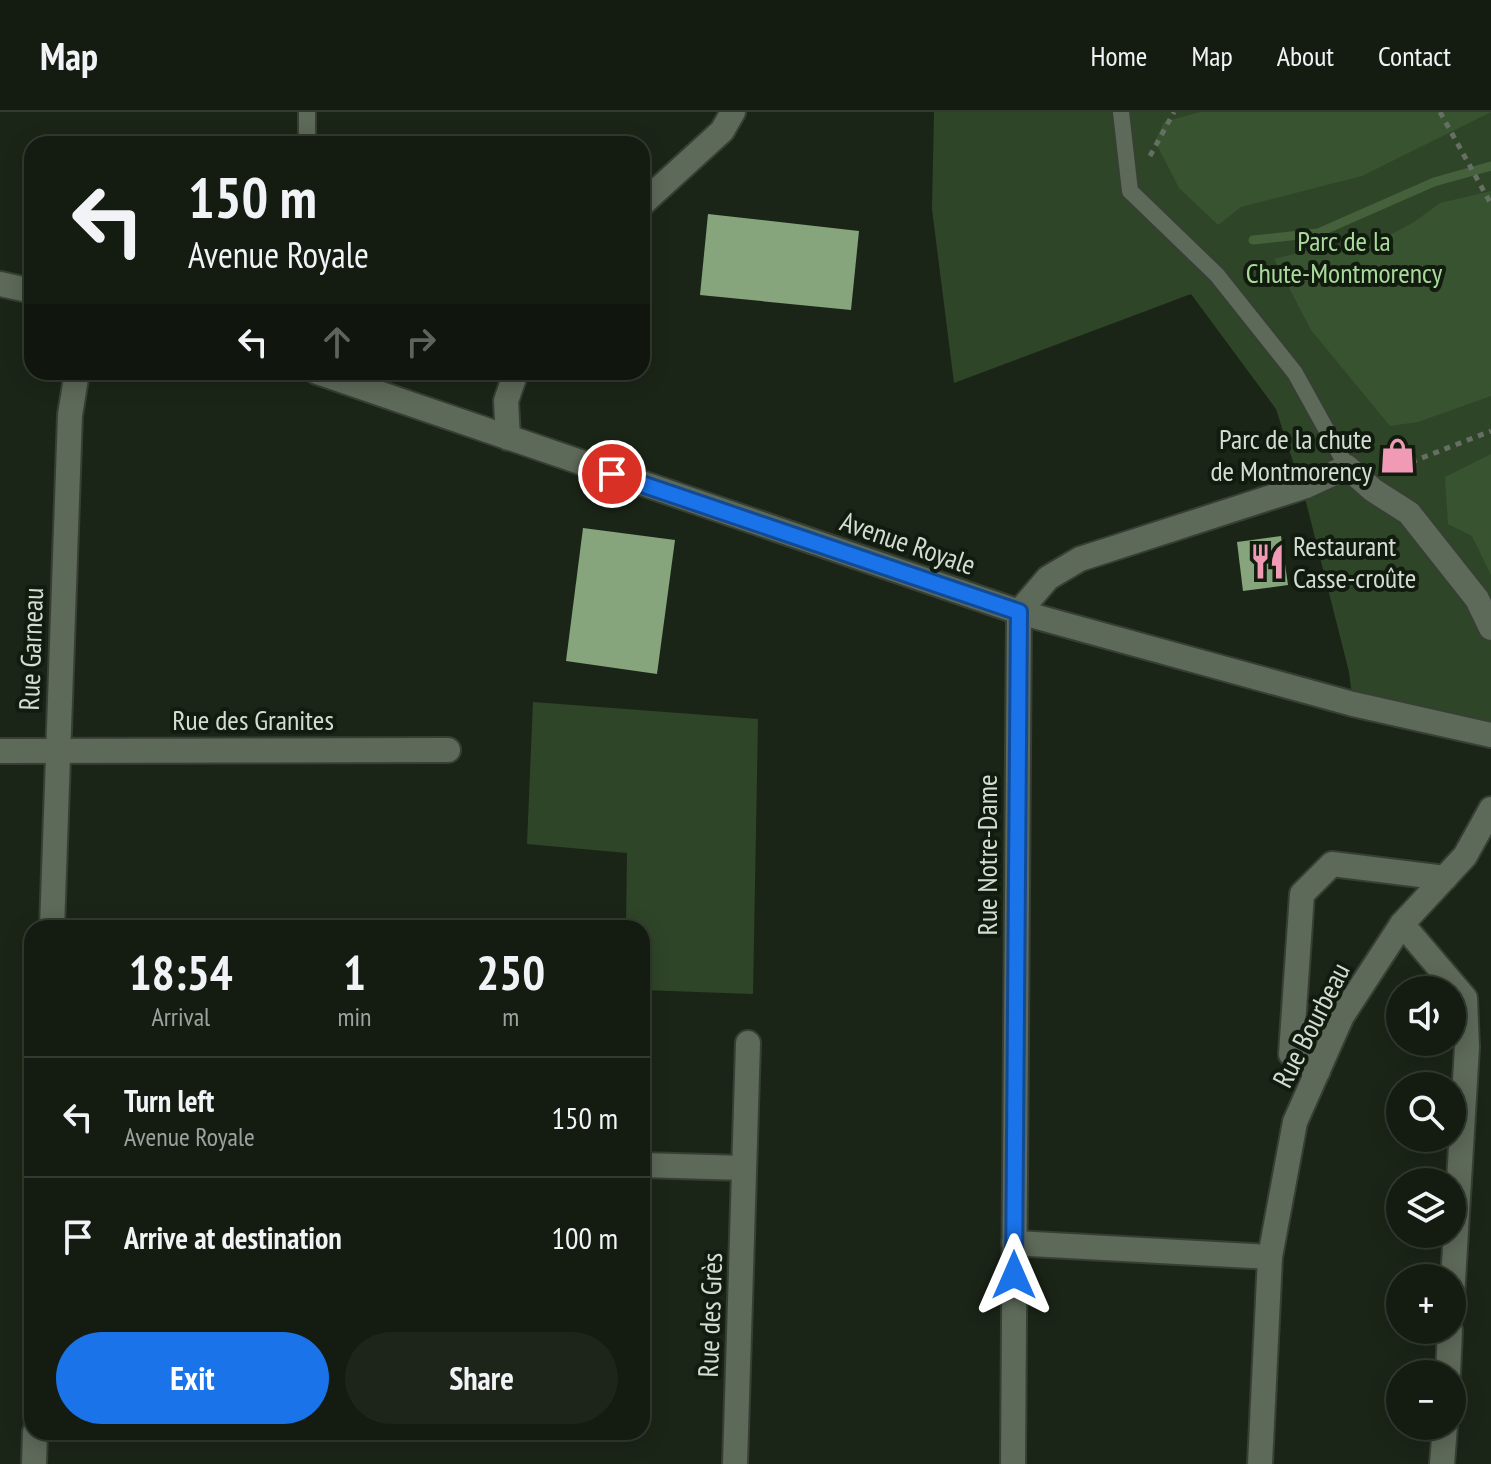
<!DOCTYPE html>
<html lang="en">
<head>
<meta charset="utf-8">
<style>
	body { margin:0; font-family:"PT Sans Narrow",sans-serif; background:#1d251a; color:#f1f3f6; height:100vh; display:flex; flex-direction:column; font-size:30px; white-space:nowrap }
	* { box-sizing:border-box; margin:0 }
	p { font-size:26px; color:#9da19f }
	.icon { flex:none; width:44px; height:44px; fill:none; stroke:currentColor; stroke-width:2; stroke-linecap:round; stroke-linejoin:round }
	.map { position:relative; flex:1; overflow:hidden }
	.panel { position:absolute; left:24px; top:808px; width:626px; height:520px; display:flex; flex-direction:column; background:#141c11; border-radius:24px; box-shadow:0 4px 20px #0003,0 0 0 2px #333a31 }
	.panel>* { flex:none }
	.top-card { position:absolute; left:24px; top:24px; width:626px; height:244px; border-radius:24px; box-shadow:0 4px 20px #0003,0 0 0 2px #333a31; background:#141c11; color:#f1f3f6; overflow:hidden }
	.fabs { position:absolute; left:1386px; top:864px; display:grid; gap:16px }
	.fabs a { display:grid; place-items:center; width:80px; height:80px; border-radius:50%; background:#141c11; box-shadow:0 4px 20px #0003,0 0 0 2px #333a31; font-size:40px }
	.pin { position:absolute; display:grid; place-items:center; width:68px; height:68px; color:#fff; margin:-34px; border:4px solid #fff; border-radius:50%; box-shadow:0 2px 8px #0007 }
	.me { position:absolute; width:88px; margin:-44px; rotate:0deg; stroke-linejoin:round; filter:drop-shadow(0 0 6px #0008) }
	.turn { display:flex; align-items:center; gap:28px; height:168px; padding:0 32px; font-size:36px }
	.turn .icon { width:104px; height:104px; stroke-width:2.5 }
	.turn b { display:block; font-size:56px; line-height:68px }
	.lanes { display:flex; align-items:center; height:76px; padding:0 32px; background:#0003; justify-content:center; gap:40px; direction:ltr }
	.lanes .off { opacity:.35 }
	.eta { display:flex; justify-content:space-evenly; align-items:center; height:136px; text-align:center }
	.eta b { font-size:48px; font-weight:700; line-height:56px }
	.button { display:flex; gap:16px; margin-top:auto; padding:16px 32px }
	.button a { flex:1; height:92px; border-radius:48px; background:#1a73e8; color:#fff; font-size:32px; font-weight:700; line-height:92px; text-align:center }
	.button a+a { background:#1d251a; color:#f1f3f6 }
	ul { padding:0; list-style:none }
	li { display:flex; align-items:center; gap:24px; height:120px; padding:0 32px; border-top:2px solid #333a31 }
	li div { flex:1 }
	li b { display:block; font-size:30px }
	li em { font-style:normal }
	header { display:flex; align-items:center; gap:48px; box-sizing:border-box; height:112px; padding:0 40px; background:#141c11; border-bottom:2px solid #333a31 }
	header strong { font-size:38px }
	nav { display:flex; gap:44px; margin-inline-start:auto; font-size:28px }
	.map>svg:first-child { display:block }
</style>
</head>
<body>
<header>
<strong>Map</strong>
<nav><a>Home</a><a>Map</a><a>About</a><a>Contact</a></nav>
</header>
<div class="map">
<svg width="1491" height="1352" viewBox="0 0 1491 1352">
	<rect width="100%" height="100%" fill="#1b2517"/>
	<g fill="#2f4528">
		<polygon points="934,0 1491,0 1491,623 1353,592 1349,560 1306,390 1276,297 1191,182 954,271 932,97"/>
		<polygon points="533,590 758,607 753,882 642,878 642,816 626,816 627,741 527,732"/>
	</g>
	<g fill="#38532f">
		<polygon points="1200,0 1491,0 1362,64 1241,95 1218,113 1179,76 1155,29 1164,10"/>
		<polygon points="1491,79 1491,284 1418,310 1390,314 1311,218 1274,147 1326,134 1379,129 1414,110 1440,91"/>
		<polygon points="1491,342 1491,463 1472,424 1448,412 1445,365"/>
	</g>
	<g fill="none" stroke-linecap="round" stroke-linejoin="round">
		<polyline stroke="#45613c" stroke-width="9" points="1253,128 1318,121 1434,70 1491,54"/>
	</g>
	<g fill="#86a57d">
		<polygon points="708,102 859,119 851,198 700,183"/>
		<polygon points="583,416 675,428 657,562 566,549"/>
		<polygon points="1281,424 1288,473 1243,479 1237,430"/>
	</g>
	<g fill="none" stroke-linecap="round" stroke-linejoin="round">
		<defs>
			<g id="lane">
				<polyline points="1121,0 1130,79 1217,163 1295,261 1347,355"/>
				<polyline points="307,32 307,0"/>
			</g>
			<g id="street">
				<polyline points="642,92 722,19 733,0"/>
				<polyline points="508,326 506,289 516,260"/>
				<polyline points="0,639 448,638"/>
				<polyline points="1402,812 1465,886 1467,935 1452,1185"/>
				<polyline points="52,816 70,303 77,260"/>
				<polyline points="1318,959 1291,942 1302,782 1332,752 1445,766"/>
				<polyline points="642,1053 744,1056"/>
				<polyline points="1014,1131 1270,1145"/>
				<polyline points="1448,1262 1450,1218"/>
				<polyline points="34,1352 35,1320"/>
				<polyline points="735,1352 748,931"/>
				<polyline points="1013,1352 1019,500 1048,466 1080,447 1306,374 1347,355 1373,378 1409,401 1477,487 1491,516"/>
				<polyline points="1442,1352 1445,1314"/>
			</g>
			<g id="secondary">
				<polyline points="0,172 32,179"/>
				<polyline points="317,260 1019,500 1353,592 1491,623"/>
				<polyline points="1260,1352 1270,1145 1295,1010 1342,904 1402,812 1465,744 1491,697"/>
			</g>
		</defs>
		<use href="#lane" stroke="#373f35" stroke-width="20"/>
		<use href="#street" stroke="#373f35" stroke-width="28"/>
		<use href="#secondary" stroke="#373f35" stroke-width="28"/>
		<g stroke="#666f63" stroke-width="5" stroke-dasharray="6 6" stroke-linecap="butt">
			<polyline points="1440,0 1491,92"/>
			<polyline points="1150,44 1174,0"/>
			<polyline points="1388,356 1396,356 1491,319"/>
		</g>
		<use href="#lane" stroke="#5d6959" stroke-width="16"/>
		<use href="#street" stroke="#5d6959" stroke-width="24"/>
		<use href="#secondary" stroke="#5d6959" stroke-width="24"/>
	</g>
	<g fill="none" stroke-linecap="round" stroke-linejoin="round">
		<defs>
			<polyline id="route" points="612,362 1019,500 1014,1163"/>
		</defs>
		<use href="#route" stroke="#114b97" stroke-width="20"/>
		<use href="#route" stroke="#1a73e8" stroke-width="14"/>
	</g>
	<defs>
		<symbol id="shop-bare" viewBox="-9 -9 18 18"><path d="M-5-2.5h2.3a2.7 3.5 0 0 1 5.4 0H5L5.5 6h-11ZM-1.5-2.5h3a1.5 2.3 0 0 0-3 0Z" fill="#f09ab5" stroke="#111c0e" stroke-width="2.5" paint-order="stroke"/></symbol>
		<symbol id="restaurant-bare" viewBox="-9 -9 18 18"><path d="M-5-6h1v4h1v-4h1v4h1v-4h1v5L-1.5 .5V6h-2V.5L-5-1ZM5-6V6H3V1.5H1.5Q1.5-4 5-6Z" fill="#f09ab5" stroke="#111c0e" stroke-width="2.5" paint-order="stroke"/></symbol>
	</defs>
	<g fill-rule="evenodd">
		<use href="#shop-bare" x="1372" y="318" width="51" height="51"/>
		<use href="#restaurant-bare" x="1242" y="424" width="51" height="51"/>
	</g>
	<g text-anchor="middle" stroke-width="8" stroke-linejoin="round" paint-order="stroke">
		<g font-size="28" fill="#aad99c" stroke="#111c0e">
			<text x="1344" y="139">Parc de la<tspan x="1344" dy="32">Chute-Montmorency</tspan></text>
		</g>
		<g font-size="28" fill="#d5dcd3" stroke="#111c0e" text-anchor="end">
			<text x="1372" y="337">Parc de la chute<tspan x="1372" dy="32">de Montmorency</tspan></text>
			<text x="1293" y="444" text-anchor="start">Restaurant<tspan x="1293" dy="32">Casse-croûte</tspan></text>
		</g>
		<g font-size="28" fill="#d5dcd3" stroke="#111c0e">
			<text transform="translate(908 431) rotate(19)" y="10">Avenue Royale</text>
			<text transform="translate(31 537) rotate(-88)" y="10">Rue Garneau</text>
			<text x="253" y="618">Rue des Granites</text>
			<text transform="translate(987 743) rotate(-90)" y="10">Rue Notre-Dame</text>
			<text transform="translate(1311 913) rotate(-63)" y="10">Rue Bourbeau</text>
			<text transform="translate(710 1203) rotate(-88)" y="10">Rue des Grès</text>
		</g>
	</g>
</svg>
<div class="fabs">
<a><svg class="icon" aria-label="sound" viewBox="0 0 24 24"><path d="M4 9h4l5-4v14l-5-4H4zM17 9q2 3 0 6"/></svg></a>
<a><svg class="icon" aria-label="search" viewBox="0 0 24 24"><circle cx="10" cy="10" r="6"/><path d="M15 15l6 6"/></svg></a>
<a><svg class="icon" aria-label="layers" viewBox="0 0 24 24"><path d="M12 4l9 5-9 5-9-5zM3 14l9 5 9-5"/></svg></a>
<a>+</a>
<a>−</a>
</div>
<div class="pin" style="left:612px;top:362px;background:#d93025"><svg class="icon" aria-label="arrive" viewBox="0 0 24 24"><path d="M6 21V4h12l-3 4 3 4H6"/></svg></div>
<svg class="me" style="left:1014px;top:1163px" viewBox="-20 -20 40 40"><path d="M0-17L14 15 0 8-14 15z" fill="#1a73e8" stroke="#fff" stroke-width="4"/></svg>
<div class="top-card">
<div class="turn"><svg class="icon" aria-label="left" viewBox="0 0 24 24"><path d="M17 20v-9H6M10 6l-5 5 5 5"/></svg><div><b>150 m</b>Avenue Royale</div></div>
<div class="lanes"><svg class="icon" aria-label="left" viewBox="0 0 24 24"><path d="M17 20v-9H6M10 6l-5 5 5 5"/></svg><svg class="icon off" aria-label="ahead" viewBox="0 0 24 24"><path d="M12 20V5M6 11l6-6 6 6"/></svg><svg class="icon off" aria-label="right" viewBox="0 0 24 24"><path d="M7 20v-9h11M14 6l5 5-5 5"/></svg></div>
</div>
<section class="panel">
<div class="eta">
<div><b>18:54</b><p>Arrival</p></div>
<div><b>1</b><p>min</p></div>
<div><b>250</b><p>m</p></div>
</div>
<ul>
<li><svg class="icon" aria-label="left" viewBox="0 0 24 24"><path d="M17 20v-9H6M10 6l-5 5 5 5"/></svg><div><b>Turn left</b><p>Avenue Royale</p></div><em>150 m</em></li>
<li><svg class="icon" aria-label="arrive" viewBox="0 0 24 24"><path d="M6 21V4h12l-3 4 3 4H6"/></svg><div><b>Arrive at destination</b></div><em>100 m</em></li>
</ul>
<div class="button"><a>Exit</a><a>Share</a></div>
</section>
</div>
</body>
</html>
